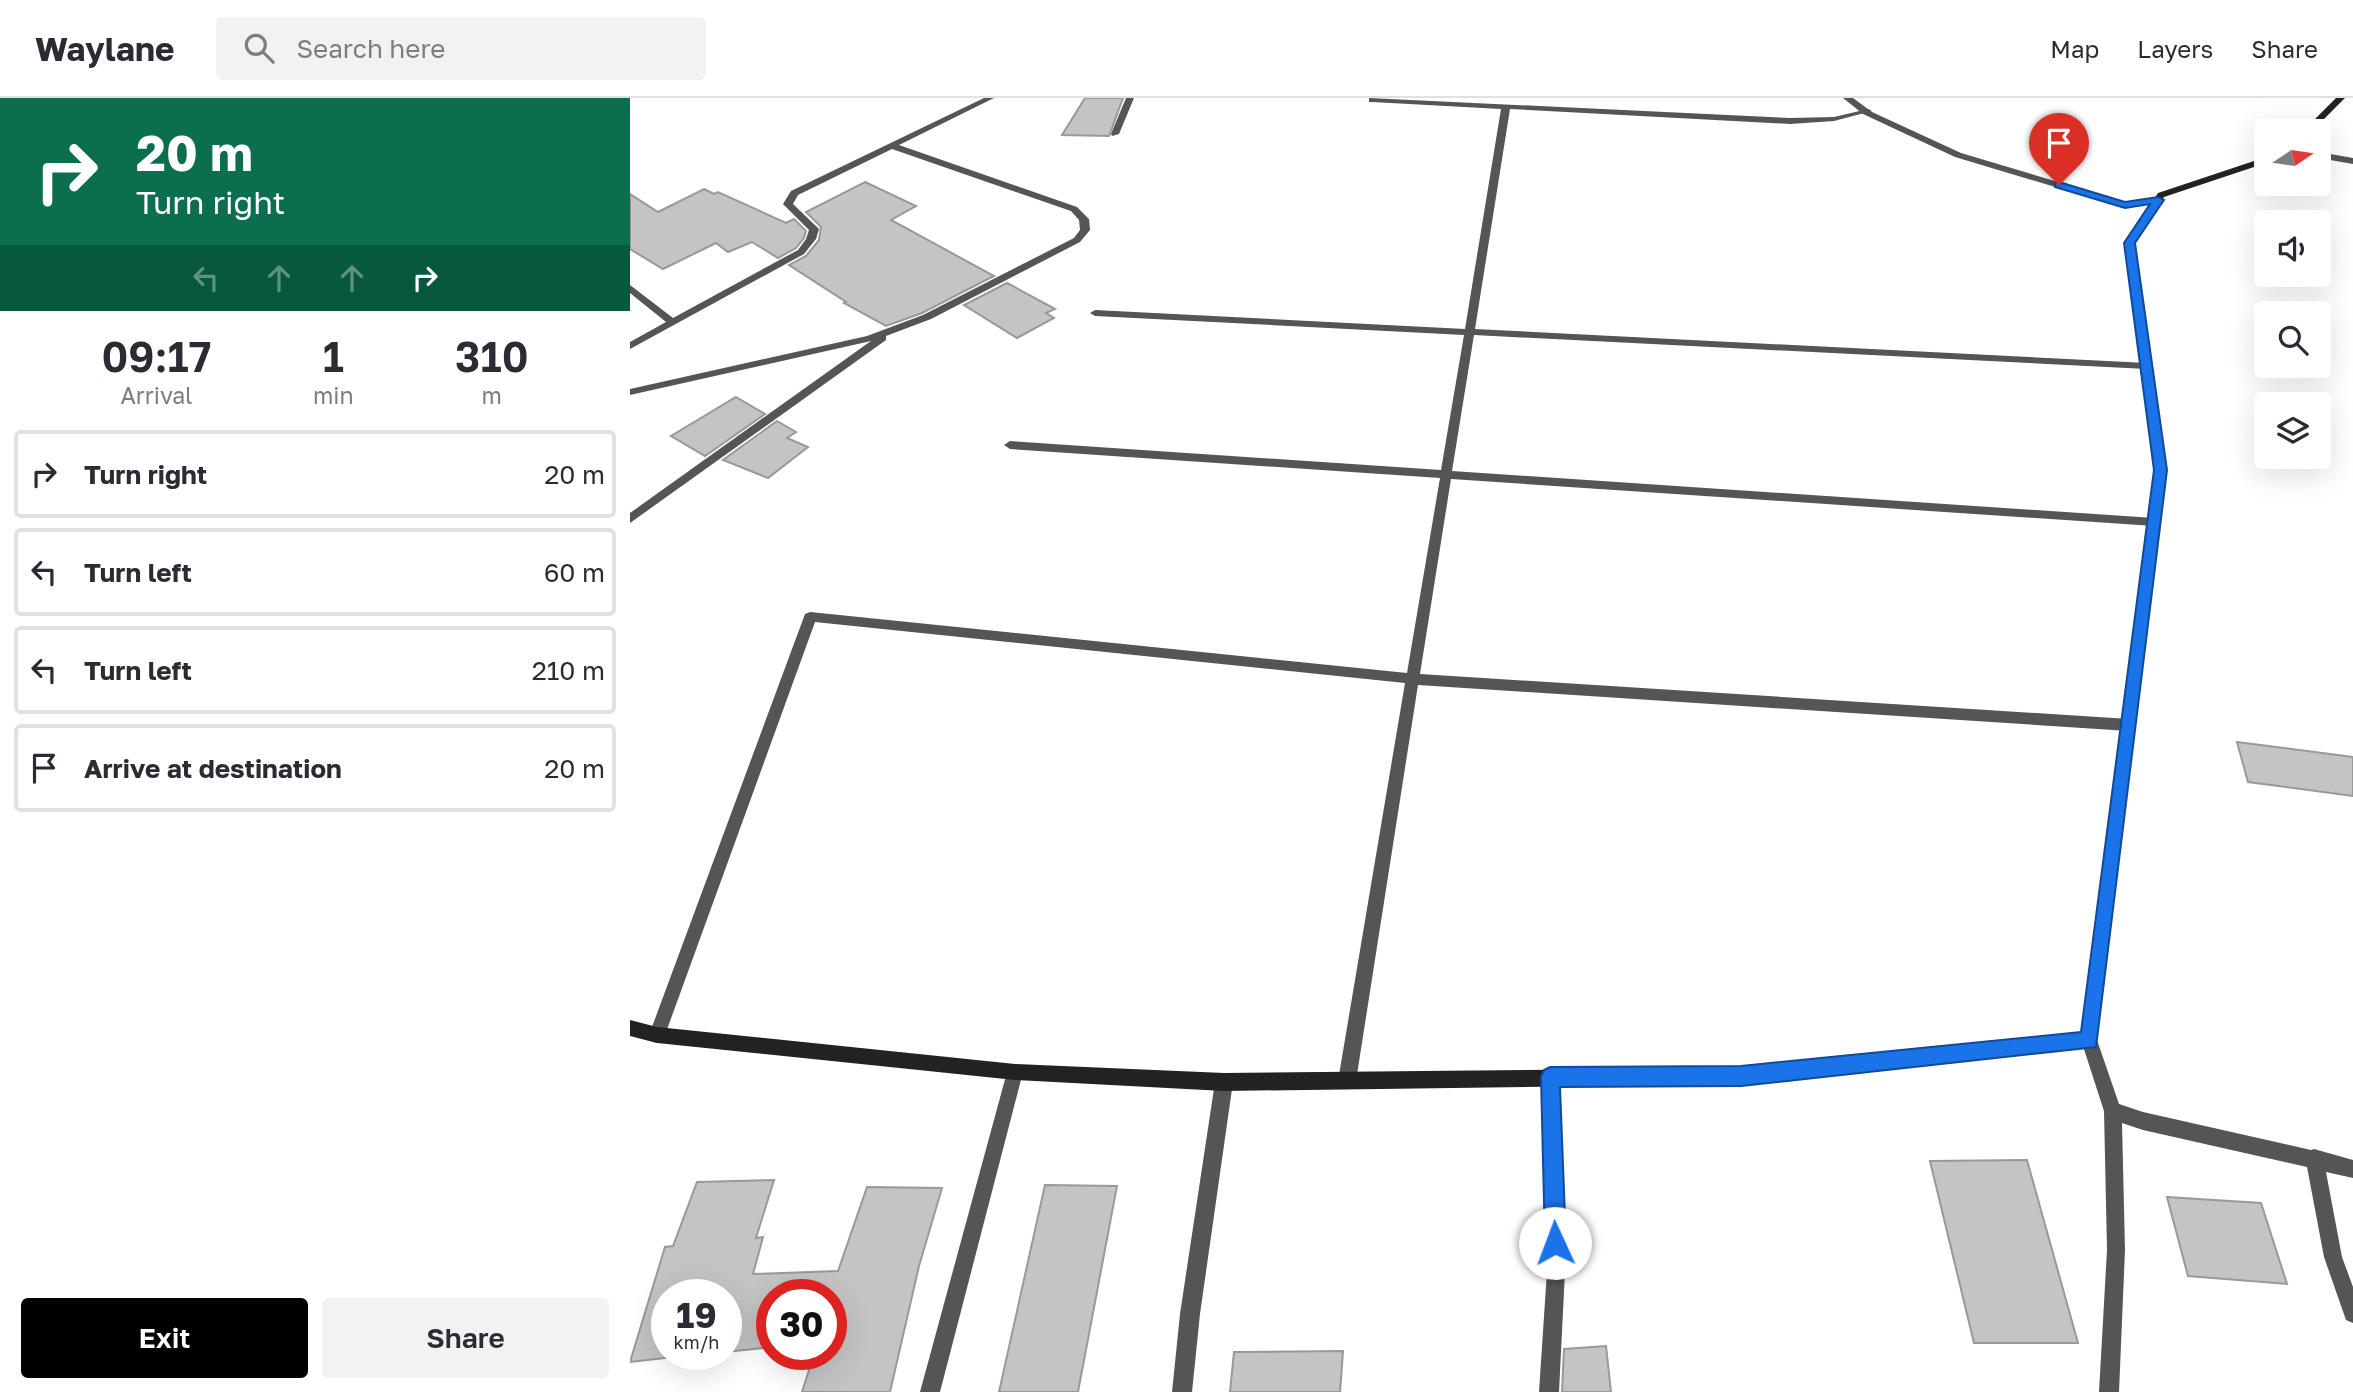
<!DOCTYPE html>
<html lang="en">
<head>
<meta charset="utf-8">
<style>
	body { margin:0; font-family:"Golos Text",sans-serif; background:#f2f2f3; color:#2b2b33; height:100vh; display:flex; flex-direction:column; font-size:26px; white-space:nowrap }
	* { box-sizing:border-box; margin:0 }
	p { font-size:23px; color:#7c7c81 }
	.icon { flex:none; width:38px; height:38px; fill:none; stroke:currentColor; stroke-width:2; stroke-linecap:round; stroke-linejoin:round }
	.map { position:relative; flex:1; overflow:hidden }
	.panel { display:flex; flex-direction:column; background:#fff; width:630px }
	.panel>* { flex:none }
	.top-card { background:#0b6e4f; color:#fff; overflow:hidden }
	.needle { width:46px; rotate:77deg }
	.fabs { position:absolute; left:1624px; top:21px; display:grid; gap:14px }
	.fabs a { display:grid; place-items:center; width:77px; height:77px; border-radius:7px; background:#fff; box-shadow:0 7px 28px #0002; font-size:35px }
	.speed { position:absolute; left:21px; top:1181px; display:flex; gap:14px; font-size:35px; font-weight:700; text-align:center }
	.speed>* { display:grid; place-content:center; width:91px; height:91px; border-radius:50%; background:#fff; box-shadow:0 7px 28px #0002; line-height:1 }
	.speed small { font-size:18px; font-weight:400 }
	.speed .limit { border:10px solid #d22; background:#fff; color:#111 }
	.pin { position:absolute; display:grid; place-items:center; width:60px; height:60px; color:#fff; margin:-72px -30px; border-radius:50% 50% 50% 0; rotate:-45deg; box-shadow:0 0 7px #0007 }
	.pin .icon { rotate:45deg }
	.me { position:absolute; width:77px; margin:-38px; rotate:358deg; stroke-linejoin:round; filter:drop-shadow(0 0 5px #0008) }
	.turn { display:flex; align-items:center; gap:24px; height:147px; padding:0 21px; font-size:32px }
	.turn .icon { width:91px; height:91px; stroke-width:2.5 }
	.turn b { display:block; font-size:49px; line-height:60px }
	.lanes { display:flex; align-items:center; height:66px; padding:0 21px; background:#0003; justify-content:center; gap:35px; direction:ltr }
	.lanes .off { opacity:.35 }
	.eta { display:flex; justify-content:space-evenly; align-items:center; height:119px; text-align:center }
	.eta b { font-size:42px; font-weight:600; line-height:49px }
	.button { display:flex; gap:14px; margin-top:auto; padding:14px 21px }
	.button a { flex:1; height:80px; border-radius:7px; background:#000; color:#fff; font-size:28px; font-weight:600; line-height:80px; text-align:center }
	.button a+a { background:#f2f2f3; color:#2b2b33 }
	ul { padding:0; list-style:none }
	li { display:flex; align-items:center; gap:21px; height:88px; margin:0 14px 10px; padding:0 7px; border:4px solid #e1e1e2; border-radius:7px }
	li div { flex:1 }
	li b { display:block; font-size:26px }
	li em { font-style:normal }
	header { display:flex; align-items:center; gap:42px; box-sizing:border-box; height:98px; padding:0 35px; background:#fff; border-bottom:2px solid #e1e1e2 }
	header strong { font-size:33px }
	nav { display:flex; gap:38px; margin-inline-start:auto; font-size:24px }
	.search { width:490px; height:63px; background:#f2f2f3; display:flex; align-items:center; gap:18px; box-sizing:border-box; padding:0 24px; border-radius:7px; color:#7c7c81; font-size:26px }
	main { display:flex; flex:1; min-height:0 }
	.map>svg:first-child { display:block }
</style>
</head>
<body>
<header>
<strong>Waylane</strong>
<div class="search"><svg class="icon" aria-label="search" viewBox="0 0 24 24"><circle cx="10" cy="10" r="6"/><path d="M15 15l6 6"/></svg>Search here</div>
<nav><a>Map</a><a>Layers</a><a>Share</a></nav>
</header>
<main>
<section class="panel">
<div class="top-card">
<div class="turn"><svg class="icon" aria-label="right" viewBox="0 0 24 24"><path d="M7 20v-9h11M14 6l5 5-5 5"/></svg><div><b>20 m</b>Turn right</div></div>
<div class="lanes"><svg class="icon off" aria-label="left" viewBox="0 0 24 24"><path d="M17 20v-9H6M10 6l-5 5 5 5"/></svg><svg class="icon off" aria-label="ahead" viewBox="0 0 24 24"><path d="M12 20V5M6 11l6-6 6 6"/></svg><svg class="icon off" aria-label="ahead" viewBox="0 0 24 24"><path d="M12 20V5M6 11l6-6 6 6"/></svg><svg class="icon" aria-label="right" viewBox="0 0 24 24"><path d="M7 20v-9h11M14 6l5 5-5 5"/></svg></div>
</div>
<div class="eta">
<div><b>09:17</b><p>Arrival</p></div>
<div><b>1</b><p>min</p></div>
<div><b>310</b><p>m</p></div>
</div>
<ul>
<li><svg class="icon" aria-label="right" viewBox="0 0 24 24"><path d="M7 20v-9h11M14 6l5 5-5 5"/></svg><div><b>Turn right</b></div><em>20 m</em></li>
<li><svg class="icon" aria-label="left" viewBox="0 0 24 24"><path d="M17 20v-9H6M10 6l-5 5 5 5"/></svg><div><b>Turn left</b></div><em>60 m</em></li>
<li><svg class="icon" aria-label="left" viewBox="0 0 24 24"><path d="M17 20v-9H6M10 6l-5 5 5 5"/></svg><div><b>Turn left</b></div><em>210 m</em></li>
<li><svg class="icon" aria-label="arrive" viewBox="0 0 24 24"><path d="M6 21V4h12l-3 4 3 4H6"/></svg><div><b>Arrive at destination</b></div><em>20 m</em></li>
</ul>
<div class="button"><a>Exit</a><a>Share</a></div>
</section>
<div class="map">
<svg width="1723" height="1294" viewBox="0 0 1723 1294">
	<rect width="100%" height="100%" fill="#fff"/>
	<g fill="#c4c4c4" stroke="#999" stroke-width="2">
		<polygon points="455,0 493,0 479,38 432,37"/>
		<polygon points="235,84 286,108 261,122 364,178 292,215 256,228 214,205 216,204 159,167 176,158 189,142 191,129 176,114"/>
		<polygon points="74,91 84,96 88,94 156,125 164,121 176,133 174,140 166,150 148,160 122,144 98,154 86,145 33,171 0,151 0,96 28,114"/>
		<polygon points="377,185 425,211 416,215 424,220 387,240 334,207"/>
		<polygon points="106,299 135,316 75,358 41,338"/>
		<polygon points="147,323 166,334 157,340 178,349 138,380 93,362"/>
		<polygon points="1607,644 1723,659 1723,698 1618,684"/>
		<polygon points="1397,1062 1448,1245 1344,1245 1300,1063"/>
		<polygon points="144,1082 126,1140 133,1139 123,1176 208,1173 237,1089 312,1090 289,1168 260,1294 172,1294 184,1256 201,1256 201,1197 142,1197 142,1249 96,1254 96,1197 37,1197 37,1256 70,1256 0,1264 35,1149 43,1148 67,1084"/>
		<polygon points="415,1087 487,1088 448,1294 369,1294"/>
		<polygon points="1537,1099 1631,1105 1657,1186 1558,1178"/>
		<polygon points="976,1248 981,1294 932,1294 934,1251"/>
		<polygon points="713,1253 710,1294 600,1294 604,1254"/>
	</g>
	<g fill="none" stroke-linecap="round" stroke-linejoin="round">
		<polygon fill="#555" fill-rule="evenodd" points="739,0 1160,20 1204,19 1238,11 1242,13 1204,23 1160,26 880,11 845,231 1517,265 1522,268 1517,271 844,237 822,373 1524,420 1530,424 1524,428 821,381 790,576 1499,621 1504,623 1506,627 1504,631 1499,633 788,587 726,983 723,989 717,991 711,989 708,983 775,585 185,524 35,937 33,943 27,945 21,943 19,937 175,516 180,514 777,575 810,380 380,351 374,347 380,343 811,372 834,237 465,218 460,215 465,212 835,231 871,11 742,4 739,4"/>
		<g fill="#555" fill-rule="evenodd">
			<polygon points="354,0 364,0 269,47 447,109 459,121 460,132 450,144 301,221 256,238 256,242 0,425 0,415 241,243 0,297 0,291 237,238 293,217 444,140 450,132 449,122 441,113 262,51 168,97 163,106 189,131 186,141 174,156 0,251 0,244 36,224 0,195 0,187 43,220 168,152 176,141 179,132 153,106 161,93"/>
			<polygon points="496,0 504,0 489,36 482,38 481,36"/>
			<polygon points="1213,0 1223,0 1242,14 1331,55 1495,104 1528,99 1533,102 1495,110 1325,59 1233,16"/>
			<polygon points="1689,54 1723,60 1723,66 1689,60"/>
			<polygon points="1459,934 1465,936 1467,942 1489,1006 1513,1014 1681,1052 1684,1051 1723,1062 1723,1080 1696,1074 1712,1159 1723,1189 1723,1225 1716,1222 1694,1159 1677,1069 1513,1032 1492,1025 1495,1152 1489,1294 1469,1294 1477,1152 1474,1013 1451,942 1453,936"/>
			<polygon points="385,966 391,968 393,974 310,1294 290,1294 377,974 379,968"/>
			<polygon points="921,971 927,973 930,979 935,1173 929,1294 909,1294 917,1173 912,979 915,973"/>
			<polygon points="594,975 600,978 603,984 570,1216 562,1294 542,1294 550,1216 585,984 588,978"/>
		</g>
		<g fill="#222" fill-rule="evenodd">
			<polygon points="1706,0 1715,0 1682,33 1673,33"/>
			<polygon points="1636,59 1636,65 1534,99 1505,145 1537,372 1465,948 1111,986 594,993 385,982 27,945 0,938 0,922 27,929 385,966 594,975 1111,970 1452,935 1525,372 1495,145 1528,95"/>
		</g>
	</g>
	<polygon fill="#1a73e8" stroke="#114b97" stroke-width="2" points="1429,84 1495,104 1528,99 1534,102 1505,145 1537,372 1466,949 1111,988 930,989 936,1145 932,1153 925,1156 918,1153 915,1145 911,979 914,972 920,969 1111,968 1451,934 1524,372 1494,145 1520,106 1495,110 1425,89 1425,85"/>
</svg>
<div class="fabs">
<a><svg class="needle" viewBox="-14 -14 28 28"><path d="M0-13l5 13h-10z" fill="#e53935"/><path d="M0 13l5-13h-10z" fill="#7c7c81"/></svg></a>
<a><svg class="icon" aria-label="sound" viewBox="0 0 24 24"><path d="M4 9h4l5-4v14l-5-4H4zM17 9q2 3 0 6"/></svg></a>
<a><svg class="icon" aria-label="search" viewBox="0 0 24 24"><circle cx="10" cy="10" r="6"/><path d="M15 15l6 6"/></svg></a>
<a><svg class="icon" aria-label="layers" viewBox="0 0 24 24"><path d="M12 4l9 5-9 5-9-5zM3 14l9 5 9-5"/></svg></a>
</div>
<div class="speed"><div>19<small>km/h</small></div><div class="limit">30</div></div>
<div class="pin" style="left:1429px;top:87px;background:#d93025"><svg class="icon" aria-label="arrive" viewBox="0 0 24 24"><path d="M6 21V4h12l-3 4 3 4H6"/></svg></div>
<svg class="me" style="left:925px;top:1145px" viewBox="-20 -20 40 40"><circle r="19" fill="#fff"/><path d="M0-13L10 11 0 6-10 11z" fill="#1a73e8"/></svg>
</div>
</main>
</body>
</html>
